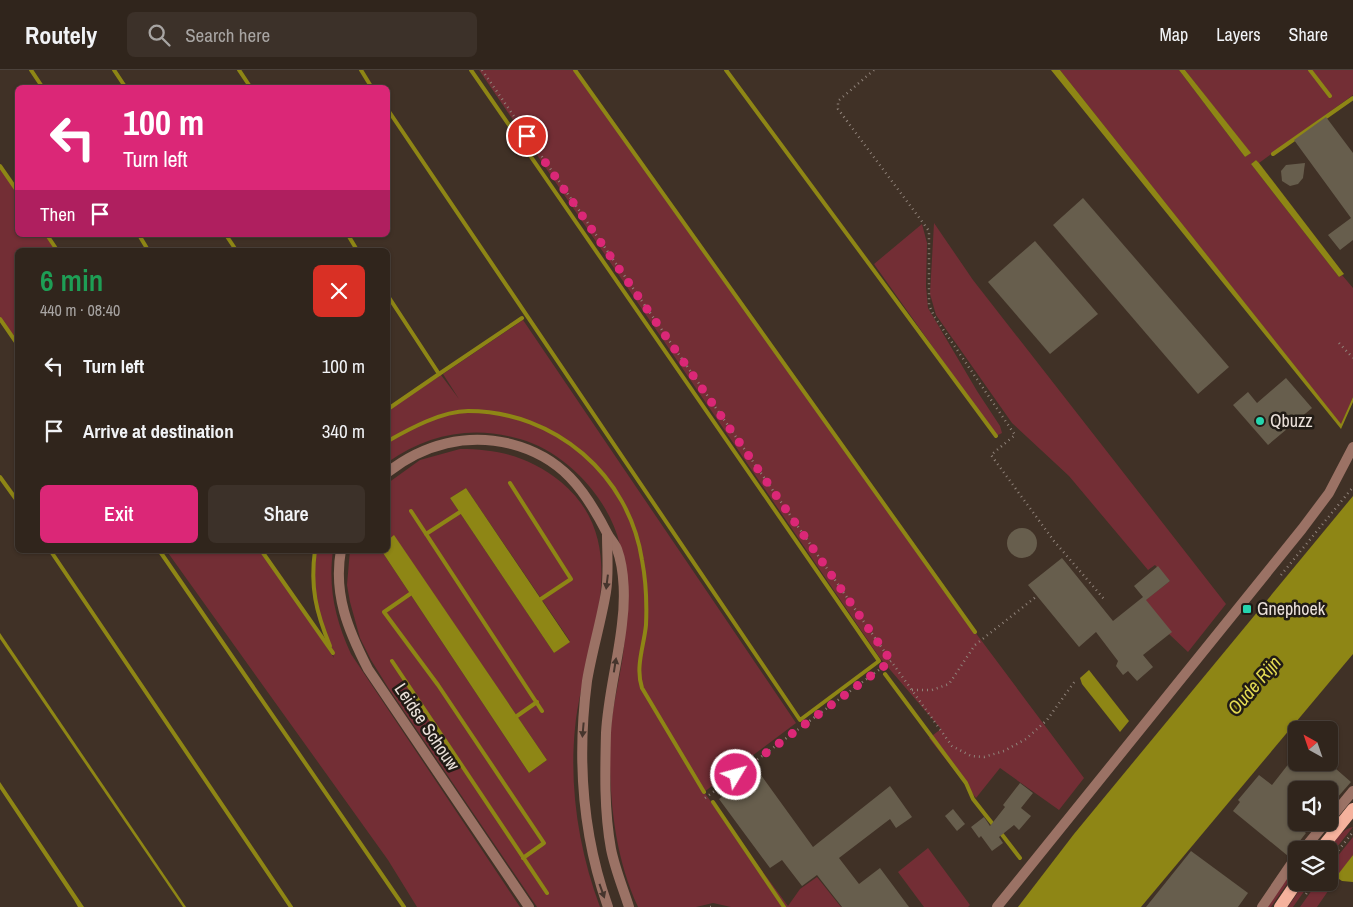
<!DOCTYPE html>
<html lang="en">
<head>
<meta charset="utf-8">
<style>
	body { margin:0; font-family:"Archivo Narrow",sans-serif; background:#3c3129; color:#f1f3f6; height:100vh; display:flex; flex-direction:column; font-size:19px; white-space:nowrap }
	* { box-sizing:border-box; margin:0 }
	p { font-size:16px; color:#a8a5a3 }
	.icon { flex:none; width:28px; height:28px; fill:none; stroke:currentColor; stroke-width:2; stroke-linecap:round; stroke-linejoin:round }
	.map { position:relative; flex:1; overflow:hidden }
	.side { position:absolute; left:15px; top:178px; width:375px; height:305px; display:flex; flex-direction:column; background:#30251c; border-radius:8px; box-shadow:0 1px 4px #0004,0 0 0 1px #4b423b }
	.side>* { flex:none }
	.hud { position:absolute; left:15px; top:15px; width:375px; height:152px; border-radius:8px; box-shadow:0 1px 4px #0004,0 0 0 1px #4b423b; background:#db2777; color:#fff; overflow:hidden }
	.needle { width:32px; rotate:320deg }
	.buttons { position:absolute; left:1288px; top:651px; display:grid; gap:10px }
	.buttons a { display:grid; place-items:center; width:50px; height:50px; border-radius:8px; background:#30251c; box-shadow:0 1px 4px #0004,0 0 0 1px #4b423b; font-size:25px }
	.pin { position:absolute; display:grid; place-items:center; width:42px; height:42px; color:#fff; margin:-21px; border:2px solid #fff; border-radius:50%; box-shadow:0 1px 5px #0007 }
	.me { position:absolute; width:55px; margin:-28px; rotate:53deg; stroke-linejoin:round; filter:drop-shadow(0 0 4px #0008) }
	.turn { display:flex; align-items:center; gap:18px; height:105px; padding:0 25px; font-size:22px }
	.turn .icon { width:65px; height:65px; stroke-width:2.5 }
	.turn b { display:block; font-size:35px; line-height:42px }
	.then { display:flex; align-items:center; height:48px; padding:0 25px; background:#0003; gap:10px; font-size:19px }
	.round { display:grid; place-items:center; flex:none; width:52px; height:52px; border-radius:8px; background:#3c3129 }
	.summary { display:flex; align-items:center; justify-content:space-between; height:85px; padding:0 25px }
	h1 { font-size:30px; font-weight:600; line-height:38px; color:#1e9e55 }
	.primary-button { display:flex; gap:10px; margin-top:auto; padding:10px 25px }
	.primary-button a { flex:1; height:58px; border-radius:8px; background:#db2777; color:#fff; font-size:20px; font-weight:600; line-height:58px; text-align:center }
	.primary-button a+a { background:#3c3129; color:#f1f3f6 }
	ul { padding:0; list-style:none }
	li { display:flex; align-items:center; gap:15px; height:65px; padding:0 25px }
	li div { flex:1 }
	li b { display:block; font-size:19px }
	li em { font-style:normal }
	header { display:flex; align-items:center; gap:30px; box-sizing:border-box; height:70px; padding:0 25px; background:#30251c; border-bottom:1px solid #4b423b }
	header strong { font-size:24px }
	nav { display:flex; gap:28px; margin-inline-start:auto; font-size:18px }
	.search { width:350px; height:45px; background:#3c3129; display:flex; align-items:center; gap:12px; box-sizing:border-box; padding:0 18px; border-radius:8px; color:#a8a5a3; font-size:19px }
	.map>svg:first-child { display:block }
</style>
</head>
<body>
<header>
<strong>Routely</strong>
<div class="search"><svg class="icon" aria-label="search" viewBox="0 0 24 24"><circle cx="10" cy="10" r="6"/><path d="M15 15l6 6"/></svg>Search here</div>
<nav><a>Map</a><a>Layers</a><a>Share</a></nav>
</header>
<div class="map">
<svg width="1353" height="837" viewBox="0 0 1353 837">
	<rect width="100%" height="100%" fill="#403126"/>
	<g fill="#732e35" fill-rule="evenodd">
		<polygon points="479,0 574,0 975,562 1084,708 1059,740 1000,698 976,728 929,668 941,659 880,588"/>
		<polygon points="1060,0 1179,0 1245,87 1250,83 1185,0 1353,0 1353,25 1259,93 1256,90 1251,94 1339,207 1342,205 1353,218 1353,327 1341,355"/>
		<polygon points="0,96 17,122 18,165 47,165 57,180 18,180 17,272 0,248"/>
		<polygon points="934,153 973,210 1226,534 1188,582 1169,564 1143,532 1170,511 1155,495 1148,500 1069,406 1012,353 936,245 930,224"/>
		<polygon points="922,154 927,173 926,216 928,238 977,321 1000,356 1002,363 996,366 874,194"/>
		<path d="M523,250L796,653L704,722L788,836L800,819L817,807L841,837H731L713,833L696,837H638C614,785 609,727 610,670C611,634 624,598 625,562C626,544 623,526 622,509C622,498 623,485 620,475C609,428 566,382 520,369C472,355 428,364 388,392V340L441,305L459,329L443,304Z"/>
		<path d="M460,379C499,379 530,387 561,412C638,476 583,577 575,658C569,718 579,781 600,837H537L389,619L371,590L360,568L350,532L347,515L350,480H381L529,703L547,690L394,466L388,470V413L420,390ZM466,418L570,571L554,583L450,428Z"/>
		<path d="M166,480H261L334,588C331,574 322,561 318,547C311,526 312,502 315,480H333C328,518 335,549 351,584L520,837H417L388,790Z"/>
		<path d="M1353,757L1329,787C1329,776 1341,759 1353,757Z"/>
		<polygon points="1353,767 1353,785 1317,837 1300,837 1317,813 1329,812 1329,797"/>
		<polygon points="928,778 970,835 968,837 924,837 898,802"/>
		<polygon points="1288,806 1291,808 1271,837 1267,837"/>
		<polygon points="1305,812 1310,813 1293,837 1288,837"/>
	</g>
	<g fill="#8e8615">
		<polygon points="1051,0 1060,0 1341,354 1353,327 1353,332 1341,359"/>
		<polygon points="1179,0 1185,0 1251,83 1245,87"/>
		<polygon points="1256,90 1259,93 1344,204 1339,207 1251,94"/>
		<polygon points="466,418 570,572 554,583 450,428"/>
		<polygon points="1353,426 1353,584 1141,837 1018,837 1074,764"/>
		<polygon points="394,465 547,690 529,703 381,480 388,480 388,470"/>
		<polygon points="0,563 186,837 183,837 0,569"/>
		<polygon points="1089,600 1129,651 1120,662 1082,614 1080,608"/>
		<polygon points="0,712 84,837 78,837 74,830 0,719"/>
		<polygon points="1353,785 1353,812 1342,811 1336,807"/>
	</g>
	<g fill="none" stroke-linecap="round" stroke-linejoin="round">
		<g stroke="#8e8615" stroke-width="4">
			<polyline points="31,0 43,18"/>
			<polyline points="114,0 126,18"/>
			<polyline points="239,0 251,18"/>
			<polyline points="361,0 372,18"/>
			<polyline points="575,0 975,562"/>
			<polyline points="726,0 996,366"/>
			<polyline points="1310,0 1330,26"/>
			<polyline points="388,40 800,650 879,591 471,0"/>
			<polyline points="1273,84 1353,28"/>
			<polyline points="0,96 18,122"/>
			<polyline points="47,165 57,180"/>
			<polyline points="139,165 148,180"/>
			<polyline points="226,165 236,180"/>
			<polyline points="348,165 357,180"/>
			<polyline points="388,226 439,304 388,339"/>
			<polyline points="0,249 18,275"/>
			<polyline points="439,304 522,248"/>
			<path d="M388,371C409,359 442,341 468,341C555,341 629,405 642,490C646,511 647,533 646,555C644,576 635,597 642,618L704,722"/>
			<polyline points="0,407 18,432"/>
			<polyline points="510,413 571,509 541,529"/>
			<polyline points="411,441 542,641"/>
			<polyline points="426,464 460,442"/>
			<polyline points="50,480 291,837"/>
			<polyline points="159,480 404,837"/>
			<polyline points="261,480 333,583"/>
			<path d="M315,480C310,517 316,542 330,576"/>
			<polyline points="410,524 384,542 438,615 544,773 523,788"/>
			<polyline points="392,591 547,823"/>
			<polyline points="885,604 966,713 973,729 995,757"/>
			<polyline points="517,646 537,632"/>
			<polyline points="713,732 784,837"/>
			<polyline points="1000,762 1020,788"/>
		</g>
	</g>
	<g fill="#675e4d">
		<polygon points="1326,47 1353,83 1353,170 1340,180 1328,165 1351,148 1294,70"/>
		<polygon points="1305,93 1303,108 1298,114 1290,116 1282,111 1281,101 1286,95"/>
		<polygon points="1083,128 1229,297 1198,324 1053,155"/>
		<polygon points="1035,171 1098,244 1050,284 988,212"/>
		<polygon points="1286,308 1312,338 1268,375 1233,335 1248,322 1257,333"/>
		<circle cx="1022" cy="473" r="15"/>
		<polygon points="1062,488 1113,551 1143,527 1134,516 1158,496 1170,511 1146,530 1172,562 1143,585 1153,597 1137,611 1128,601 1123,605 1116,596 1118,591 1096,562 1079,577 1028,515"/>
		<polygon points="1290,692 1328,692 1351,712 1329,737 1329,720 1296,720 1296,755 1306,763 1288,786 1233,741 1240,732 1238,730 1259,705 1272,715"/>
		<polygon points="758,701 813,777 890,716 912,747 896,758 890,749 839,788 859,814 880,798 909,837 842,837 817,805 802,816 782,790 770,798 719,729"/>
		<polygon points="1020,713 1033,723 1021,738 1031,746 1019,760 1014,755 999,767 1003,773 992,781 981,766 979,768 971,757 984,747 990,756 1005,737 1003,735"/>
		<polygon points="953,739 965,754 957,761 945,746"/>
		<polygon points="1191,781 1248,823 1238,837 1146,837"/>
	</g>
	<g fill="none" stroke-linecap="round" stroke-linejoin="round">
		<g stroke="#90837a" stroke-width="2.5" stroke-dasharray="1 4" stroke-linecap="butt">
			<polyline points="482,0 891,591"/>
			<polyline points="874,0 838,31 838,39 929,161 929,235 934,246 1015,365 991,385 1054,471 1104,529"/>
			<polyline points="1339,273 1353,288"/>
			<polyline points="1281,505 1353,417"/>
			<polyline points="912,620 932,620 949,614 975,575 1037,526"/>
			<polyline points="705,728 891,591 952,676 971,686 984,687 1004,681 1026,669 1047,650 1075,611"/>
			<polyline points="1329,792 1353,762"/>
			<polyline points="1306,824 1314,812"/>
			<polyline points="710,837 715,837"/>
		</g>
		<g stroke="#9b7265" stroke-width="10">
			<polyline points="1329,750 1353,721"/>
			<polyline points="1303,780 1326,752"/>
			<polyline points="1262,837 1296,787"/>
		</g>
		<g stroke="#9b7265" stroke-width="10">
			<path d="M388,402C424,374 467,363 511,374C562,387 585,420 607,463C610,469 615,474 617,479C625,501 625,531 622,554C618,591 608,626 606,663C605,701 604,741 611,779C615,799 623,818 629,837"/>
			<path d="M607,465C607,484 609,503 606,522C601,552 592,581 587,611C577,688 582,764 608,837"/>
			<path d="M341,480C333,524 348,560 368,599L529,837"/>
			<polyline points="997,837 1302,459 1329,423 1353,377"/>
		</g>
		<g stroke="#f5b29d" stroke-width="12">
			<polyline points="1320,780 1353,739"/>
			<polyline points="1280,837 1297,812"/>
		</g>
	</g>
	<defs><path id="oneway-solid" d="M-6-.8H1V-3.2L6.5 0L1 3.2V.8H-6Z" transform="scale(1.25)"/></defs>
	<g fill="#46352d">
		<use href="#oneway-solid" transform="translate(607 512) rotate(97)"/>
		<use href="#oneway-solid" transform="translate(615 595) rotate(-81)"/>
		<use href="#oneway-solid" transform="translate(583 660) rotate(95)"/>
		<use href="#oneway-solid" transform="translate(602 821) rotate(70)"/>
	</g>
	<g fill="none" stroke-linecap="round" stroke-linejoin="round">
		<polyline stroke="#db2777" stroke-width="9" stroke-dasharray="0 16.2" points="527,66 891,591 736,705"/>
	</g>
	<g fill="#25d5ae" stroke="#211b15" stroke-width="2">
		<circle cx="1260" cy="351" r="5"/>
		<rect x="1242" y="534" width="10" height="10" rx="2.5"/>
	</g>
	<g text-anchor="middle" stroke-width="5" stroke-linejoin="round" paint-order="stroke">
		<g font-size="18" fill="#ebe1da" stroke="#211b15" text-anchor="start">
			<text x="1270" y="357">Qbuzz</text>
			<text x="1257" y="545">Gnephoek</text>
		</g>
		<g font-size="18" fill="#ebe1da" stroke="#211b15">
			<text transform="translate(427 657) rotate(56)" y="6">Leidse Schouw</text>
		</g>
		<g font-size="19" font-style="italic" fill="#e2d952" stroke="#211b15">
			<text transform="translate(1254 615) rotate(-49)" y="7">Oude Rijn</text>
		</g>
	</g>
</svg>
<div class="buttons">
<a><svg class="needle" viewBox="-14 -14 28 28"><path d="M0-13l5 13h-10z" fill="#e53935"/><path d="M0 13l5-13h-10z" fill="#a8a5a3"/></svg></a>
<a><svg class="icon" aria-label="sound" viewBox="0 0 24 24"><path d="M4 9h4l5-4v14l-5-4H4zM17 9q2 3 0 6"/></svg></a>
<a><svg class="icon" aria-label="layers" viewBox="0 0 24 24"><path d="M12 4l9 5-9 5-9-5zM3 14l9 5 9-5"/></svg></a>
</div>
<div class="pin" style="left:527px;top:66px;background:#d93025"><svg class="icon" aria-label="arrive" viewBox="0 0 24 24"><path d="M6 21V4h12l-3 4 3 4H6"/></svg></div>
<svg class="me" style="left:736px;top:705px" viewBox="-20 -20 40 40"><circle r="17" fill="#db2777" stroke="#fff" stroke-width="3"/><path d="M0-11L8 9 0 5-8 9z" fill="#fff"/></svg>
<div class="hud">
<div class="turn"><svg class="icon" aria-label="left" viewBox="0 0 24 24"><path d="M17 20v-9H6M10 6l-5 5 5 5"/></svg><div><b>100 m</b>Turn left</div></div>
<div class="then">Then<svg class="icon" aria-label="arrive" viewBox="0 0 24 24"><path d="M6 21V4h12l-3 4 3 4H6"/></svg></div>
</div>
<section class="side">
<div class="summary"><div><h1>6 min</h1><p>440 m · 08:40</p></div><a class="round" style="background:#d93025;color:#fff"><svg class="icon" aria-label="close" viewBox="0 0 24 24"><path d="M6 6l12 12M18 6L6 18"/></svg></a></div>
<ul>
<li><svg class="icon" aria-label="left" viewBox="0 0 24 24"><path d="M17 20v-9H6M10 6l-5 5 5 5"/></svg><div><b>Turn left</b></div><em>100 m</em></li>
<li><svg class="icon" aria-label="arrive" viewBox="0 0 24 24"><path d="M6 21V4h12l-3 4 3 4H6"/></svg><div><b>Arrive at destination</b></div><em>340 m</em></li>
</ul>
<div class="primary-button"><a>Exit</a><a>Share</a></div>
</section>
</div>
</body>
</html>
